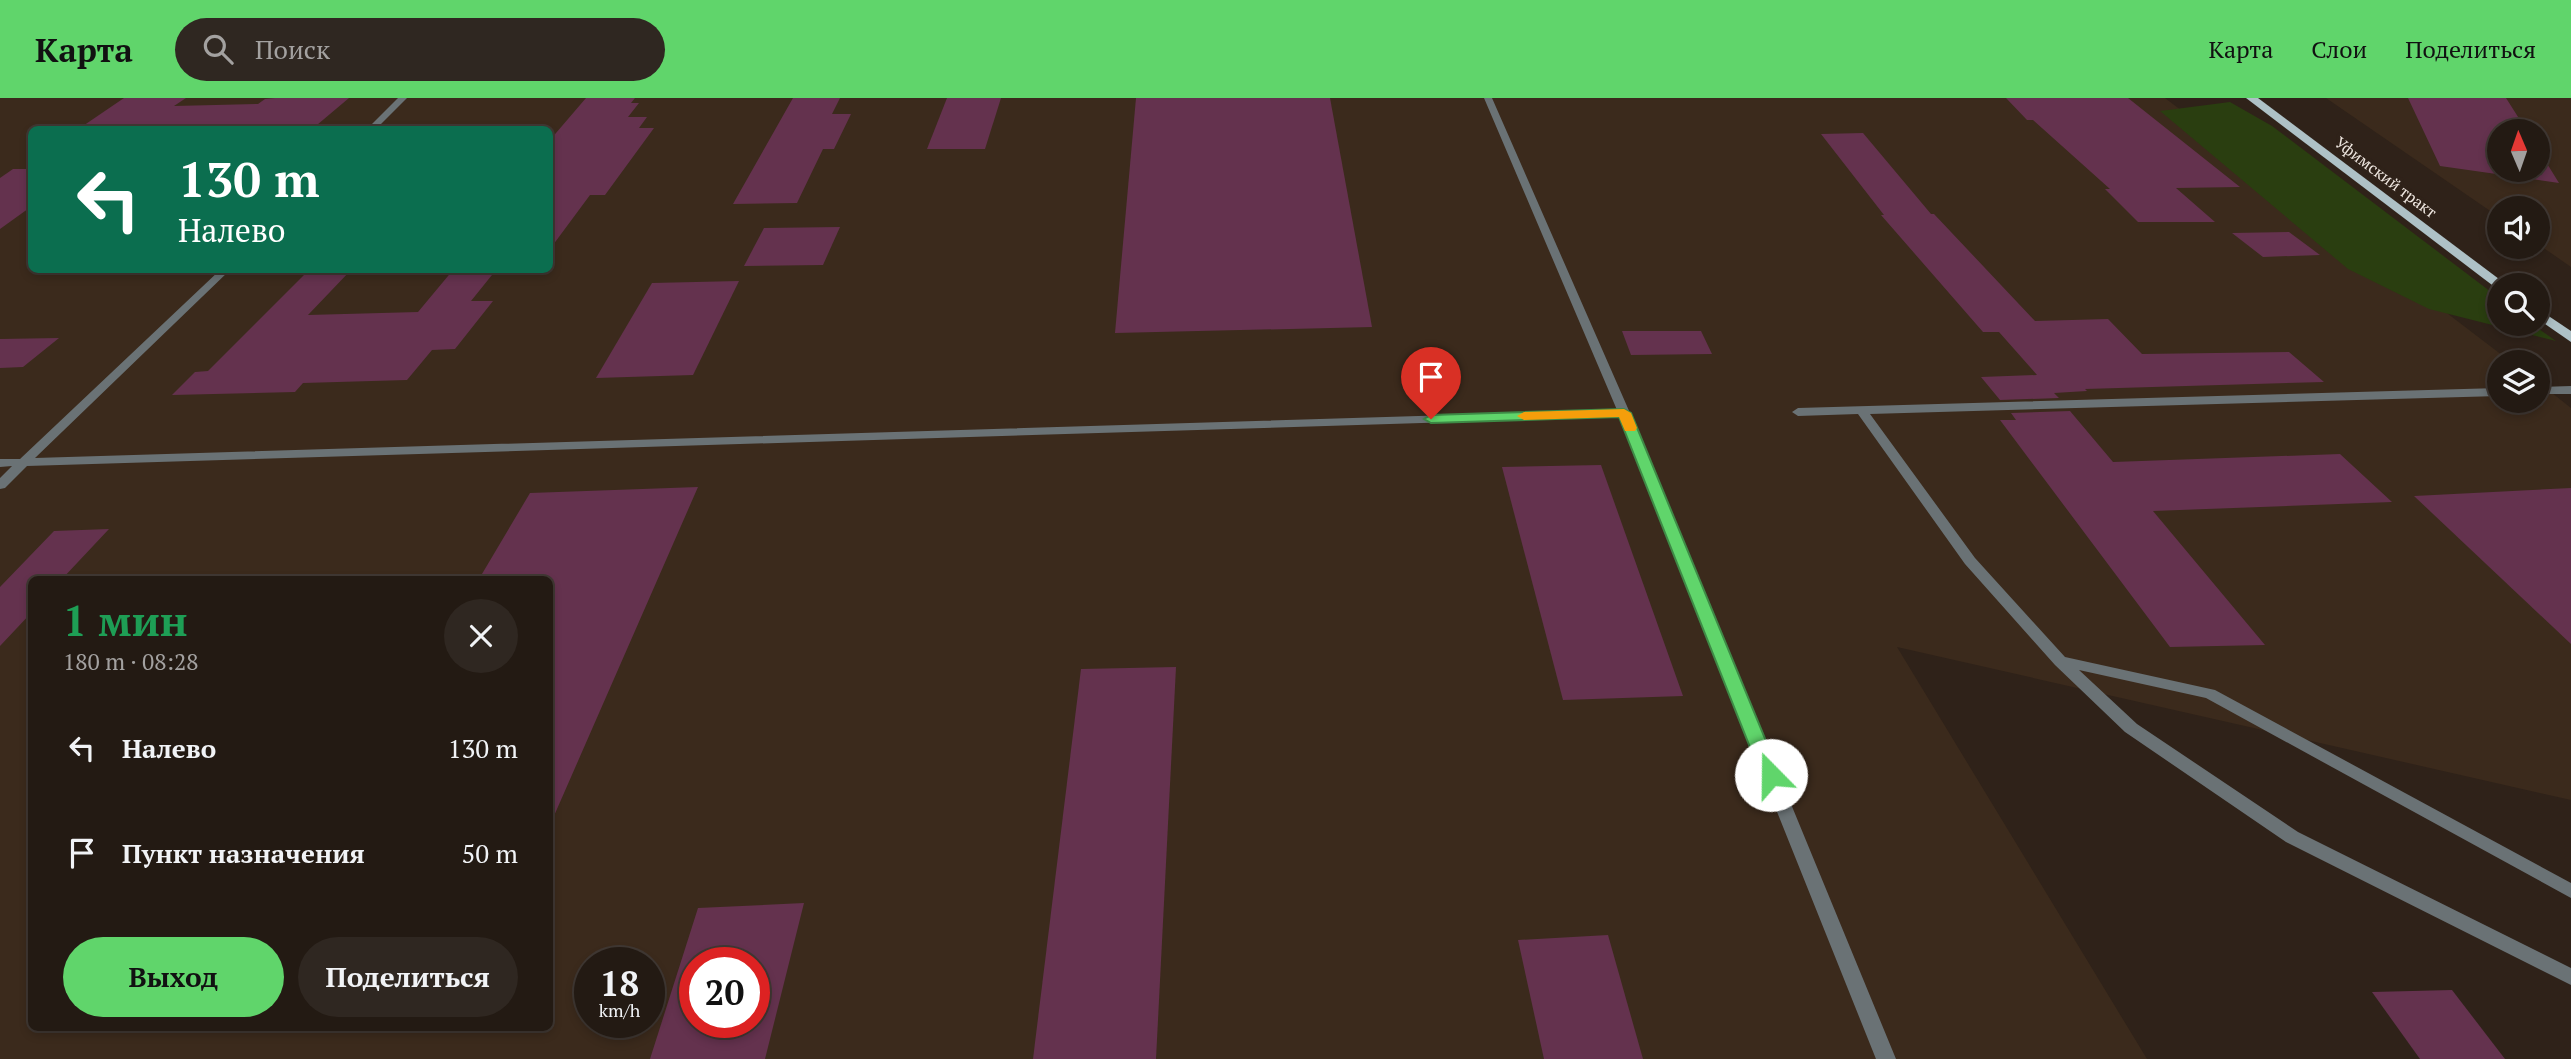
<!DOCTYPE html>
<html lang="ru">
<head>
<meta charset="utf-8">
<style>
	body { margin:0; font-family:"PT Serif",serif; background:#2f2721; color:#f1f3f6; height:100vh; display:flex; flex-direction:column; font-size:26px; white-space:nowrap }
	* { box-sizing:border-box; margin:0 }
	p { font-size:23px; color:#a3a1a0 }
	.icon { flex:none; width:38px; height:38px; fill:none; stroke:currentColor; stroke-width:2; stroke-linecap:round; stroke-linejoin:round }
	.map { position:relative; flex:1; overflow:hidden }
	.drawer { position:absolute; left:28px; top:478px; width:525px; height:455px; display:flex; flex-direction:column; background:#231a13; border-radius:10px; box-shadow:0 4px 10px #0003,0 0 0 2px #403833 }
	.drawer>* { flex:none }
	.guide { position:absolute; left:28px; top:28px; width:525px; height:147px; border-radius:10px; box-shadow:0 4px 10px #0003,0 0 0 2px #403833; background:#0b6e4f; color:#fff; overflow:hidden }
	.needle { width:46px; rotate:358deg }
	.controls { position:absolute; left:2487px; top:21px; display:grid; gap:14px }
	.controls a { display:grid; place-items:center; width:63px; height:63px; border-radius:50%; background:#231a13; box-shadow:0 4px 10px #0003,0 0 0 2px #403833; font-size:35px }
	.speed { position:absolute; left:574px; top:849px; display:flex; gap:14px; font-size:35px; font-weight:700; text-align:center }
	.speed>* { display:grid; place-content:center; width:91px; height:91px; border-radius:50%; background:#231a13; box-shadow:0 4px 10px #0003,0 0 0 2px #403833; line-height:1 }
	.speed small { font-size:18px; font-weight:400 }
	.speed .limit { border:10px solid #d22; background:#fff; color:#111 }
	.pin { position:absolute; display:grid; place-items:center; width:60px; height:60px; color:#fff; margin:-72px -30px; border-radius:50% 50% 50% 0; rotate:-45deg; box-shadow:0 0 7px #0007 }
	.pin .icon { rotate:45deg }
	.me { position:absolute; width:77px; margin:-38px; rotate:338deg; stroke-linejoin:round; filter:drop-shadow(0 0 5px #0008) }
	.turn { display:flex; align-items:center; gap:24px; height:147px; padding:0 35px; font-size:32px }
	.turn .icon { width:91px; height:91px; stroke-width:2.5 }
	.turn b { display:block; font-size:49px; line-height:60px }
	.round { display:grid; place-items:center; flex:none; width:74px; height:74px; border-radius:37px; background:#2f2721 }
	.head { display:flex; align-items:center; justify-content:space-between; height:119px; padding:0 35px }
	h1 { font-size:42px; font-weight:600; line-height:52px; color:#1e9e55 }
	.button { display:flex; gap:14px; margin-top:auto; padding:14px 35px }
	.button a { flex:1; height:80px; border-radius:42px; background:#60d56b; color:#111; font-size:28px; font-weight:600; line-height:80px; text-align:center }
	.button a+a { background:#2f2721; color:#f1f3f6 }
	ul { padding:0; list-style:none }
	li { display:flex; align-items:center; gap:21px; height:105px; padding:0 35px }
	li div { flex:1 }
	li b { display:block; font-size:26px }
	li em { font-style:normal }
	header { display:flex; align-items:center; gap:42px; box-sizing:border-box; height:98px; padding:0 35px; background:#60d56b; color:#111 }
	header strong { font-size:33px }
	nav { display:flex; gap:38px; margin-inline-start:auto; font-size:24px }
	.search { width:490px; height:63px; background:#2f2721; display:flex; align-items:center; gap:18px; box-sizing:border-box; padding:0 24px; border-radius:38px; color:#a3a1a0; font-size:26px }
	.map>svg:first-child { display:block }
</style>
</head>
<body>
<header>
<strong>Карта</strong>
<div class="search"><svg class="icon" aria-label="search" viewBox="0 0 24 24"><circle cx="10" cy="10" r="6"/><path d="M15 15l6 6"/></svg>Поиск</div>
<nav><a>Карта</a><a>Слои</a><a>Поделиться</a></nav>
</header>
<div class="map">
<svg width="2571" height="961" viewBox="0 0 2571 961">
	<rect width="100%" height="100%" fill="#2f2219"/>
	<g fill="#3b2a1c" fill-rule="evenodd">
		<path d="M0,0H2165L2511,264H2499V303H2538V284L2571,310V702L1897,549L2147,961H0ZM32,32H550V172H32ZM32,481H550V929H32ZM590,864H649V924H590ZM695,864H754V924H695Z"/>
		<path d="M2326,0H2571V169L2538,146V110H2499V119ZM2499,33H2538V72H2499Z"/>
	</g>
	<polygon fill="#2a3e10" points="2230,4 2272,28 2499,200 2499,226 2532,226 2556,243 2429,211 2348,171 2160,13"/>
	<g fill="#64324e" fill-rule="evenodd">
		<polygon points="124,0 186,0 174,8 258,6 265,1 275,0 349,0 311,32 77,32"/>
		<polygon points="586,0 635,0 631,5 639,5 628,19 647,19 639,30 654,30 605,97 590,97 550,151 550,42"/>
		<polygon points="793,0 840,0 832,16 851,16 834,51 823,51 797,105 733,106"/>
		<polygon points="947,0 1001,0 985,51 927,51"/>
		<polygon points="1136,0 1330,0 1372,229 1115,235"/>
		<polygon points="2006,0 2128,0 2240,89 2176,90 2215,124 2138,124 2105,91 2110,91 2033,22 2027,22"/>
		<polygon points="2408,0 2506,0 2527,33 2499,33 2499,72 2538,72 2538,51 2559,85 2440,68"/>
		<polygon points="1863,35 1931,116 1934,116 2035,223 2108,221 2142,256 2289,254 2324,284 2085,291 2087,293 2054,295 2059,300 2000,302 1981,279 2037,277 1999,234 1983,234 1881,117 1884,117 1821,36"/>
		<polygon points="13,71 32,71 32,108 0,131 0,80"/>
		<polygon points="840,129 823,167 744,168 764,130"/>
		<polygon points="2289,134 2320,157 2263,159 2232,135"/>
		<polygon points="309,172 351,172 308,217 418,214 453,172 496,172 471,203 493,203 455,251 432,252 407,282 303,285 295,294 172,297 195,274 208,273"/>
		<polygon points="739,183 693,277 596,280 652,185"/>
		<polygon points="1622,233 1701,233 1712,256 1631,257"/>
		<polygon points="59,240 23,269 0,270 0,241"/>
		<polygon points="2070,313 2113,364 2340,356 2392,404 2153,413 2265,547 2170,549 2000,322 2016,322 2011,315"/>
		<polygon points="1601,367 1683,598 1563,602 1502,369"/>
		<polygon points="698,389 550,727 550,481 479,481 530,395"/>
		<polygon points="2571,390 2571,546 2414,398"/>
		<polygon points="109,431 62,481 32,481 32,514 0,548 0,489 54,433"/>
		<polygon points="1176,569 1156,961 1033,961 1081,571"/>
		<path d="M804,805L765,961H650L698,810ZM695,864H754V924H695Z"/>
		<polygon points="1608,837 1643,961 1544,961 1518,842"/>
		<polygon points="2452,892 2505,961 2420,961 2372,894"/>
	</g>
	<g fill="none" stroke-linecap="round" stroke-linejoin="round">
		<g fill="#6a7275" fill-rule="evenodd">
			<polygon points="398,0 407,0 375,32 366,32"/>
			<polygon points="1484,0 1492,0 1630,315 1896,961 1876,961 1619,319 27,368 5,390 0,391 0,380 12,368 0,369 0,361 20,361 220,172 230,172 35,360 1617,312"/>
			<polygon points="2571,288 2571,296 2538,296 2538,289"/>
			<polygon points="2499,290 2499,298 1870,316 1975,460 2065,559 2215,592 2571,785 2571,800 2206,600 2079,572 2137,626 2298,734 2571,870 2571,887 2286,744 2125,634 2055,567 1965,466 1858,316 1798,318 1792,314 1798,310"/>
		</g>
		<g fill="#aec1c6" fill-rule="evenodd">
			<polygon points="2246,0 2258,0 2507,187 2496,190"/>
			<polygon points="2538,211 2571,233 2571,244 2538,221"/>
		</g>
	</g>
	<polygon fill="#60d56b" stroke="#3e8a46" stroke-width="2" points="1624,311 1631,315 1780,677 1777,682 1764,682 1761,677 1619,319 1431,325 1424,321 1431,317"/>
	<polygon fill="#f59e0b" points="1624,311 1631,315 1637,330 1635,333 1625,333 1619,319 1524,322 1517,318 1524,314"/>
	<g text-anchor="middle" stroke-width="7" stroke-linejoin="round" paint-order="stroke">
		<g font-size="16" fill="#efe7e0" stroke="#2f2219">
			<text transform="translate(2386 79) rotate(37)" y="6">Уфимский тракт</text>
		</g>
	</g>
</svg>
<div class="controls">
<a><svg class="needle" viewBox="-14 -14 28 28"><path d="M0-13l5 13h-10z" fill="#e53935"/><path d="M0 13l5-13h-10z" fill="#a3a1a0"/></svg></a>
<a><svg class="icon" aria-label="sound" viewBox="0 0 24 24"><path d="M4 9h4l5-4v14l-5-4H4zM17 9q2 3 0 6"/></svg></a>
<a><svg class="icon" aria-label="search" viewBox="0 0 24 24"><circle cx="10" cy="10" r="6"/><path d="M15 15l6 6"/></svg></a>
<a><svg class="icon" aria-label="layers" viewBox="0 0 24 24"><path d="M12 4l9 5-9 5-9-5zM3 14l9 5 9-5"/></svg></a>
</div>
<div class="speed"><div>18<small>km/h</small></div><div class="limit">20</div></div>
<div class="pin" style="left:1431px;top:321px;background:#d93025"><svg class="icon" aria-label="arrive" viewBox="0 0 24 24"><path d="M6 21V4h12l-3 4 3 4H6"/></svg></div>
<svg class="me" style="left:1771px;top:677px" viewBox="-20 -20 40 40"><circle r="19" fill="#fff"/><path d="M0-13L10 11 0 6-10 11z" fill="#60d56b"/></svg>
<div class="guide">
<div class="turn"><svg class="icon" aria-label="left" viewBox="0 0 24 24"><path d="M17 20v-9H6M10 6l-5 5 5 5"/></svg><div><b>130 m</b>Налево</div></div>
</div>
<section class="drawer">
<div class="head"><div><h1>1 мин</h1><p>180 m · 08:28</p></div><a class="round"><svg class="icon" aria-label="close" viewBox="0 0 24 24"><path d="M6 6l12 12M18 6L6 18"/></svg></a></div>
<ul>
<li><svg class="icon" aria-label="left" viewBox="0 0 24 24"><path d="M17 20v-9H6M10 6l-5 5 5 5"/></svg><div><b>Налево</b></div><em>130 m</em></li>
<li><svg class="icon" aria-label="arrive" viewBox="0 0 24 24"><path d="M6 21V4h12l-3 4 3 4H6"/></svg><div><b>Пункт назначения</b></div><em>50 m</em></li>
</ul>
<div class="button"><a>Выход</a><a>Поделиться</a></div>
</section>
</div>
</body>
</html>
